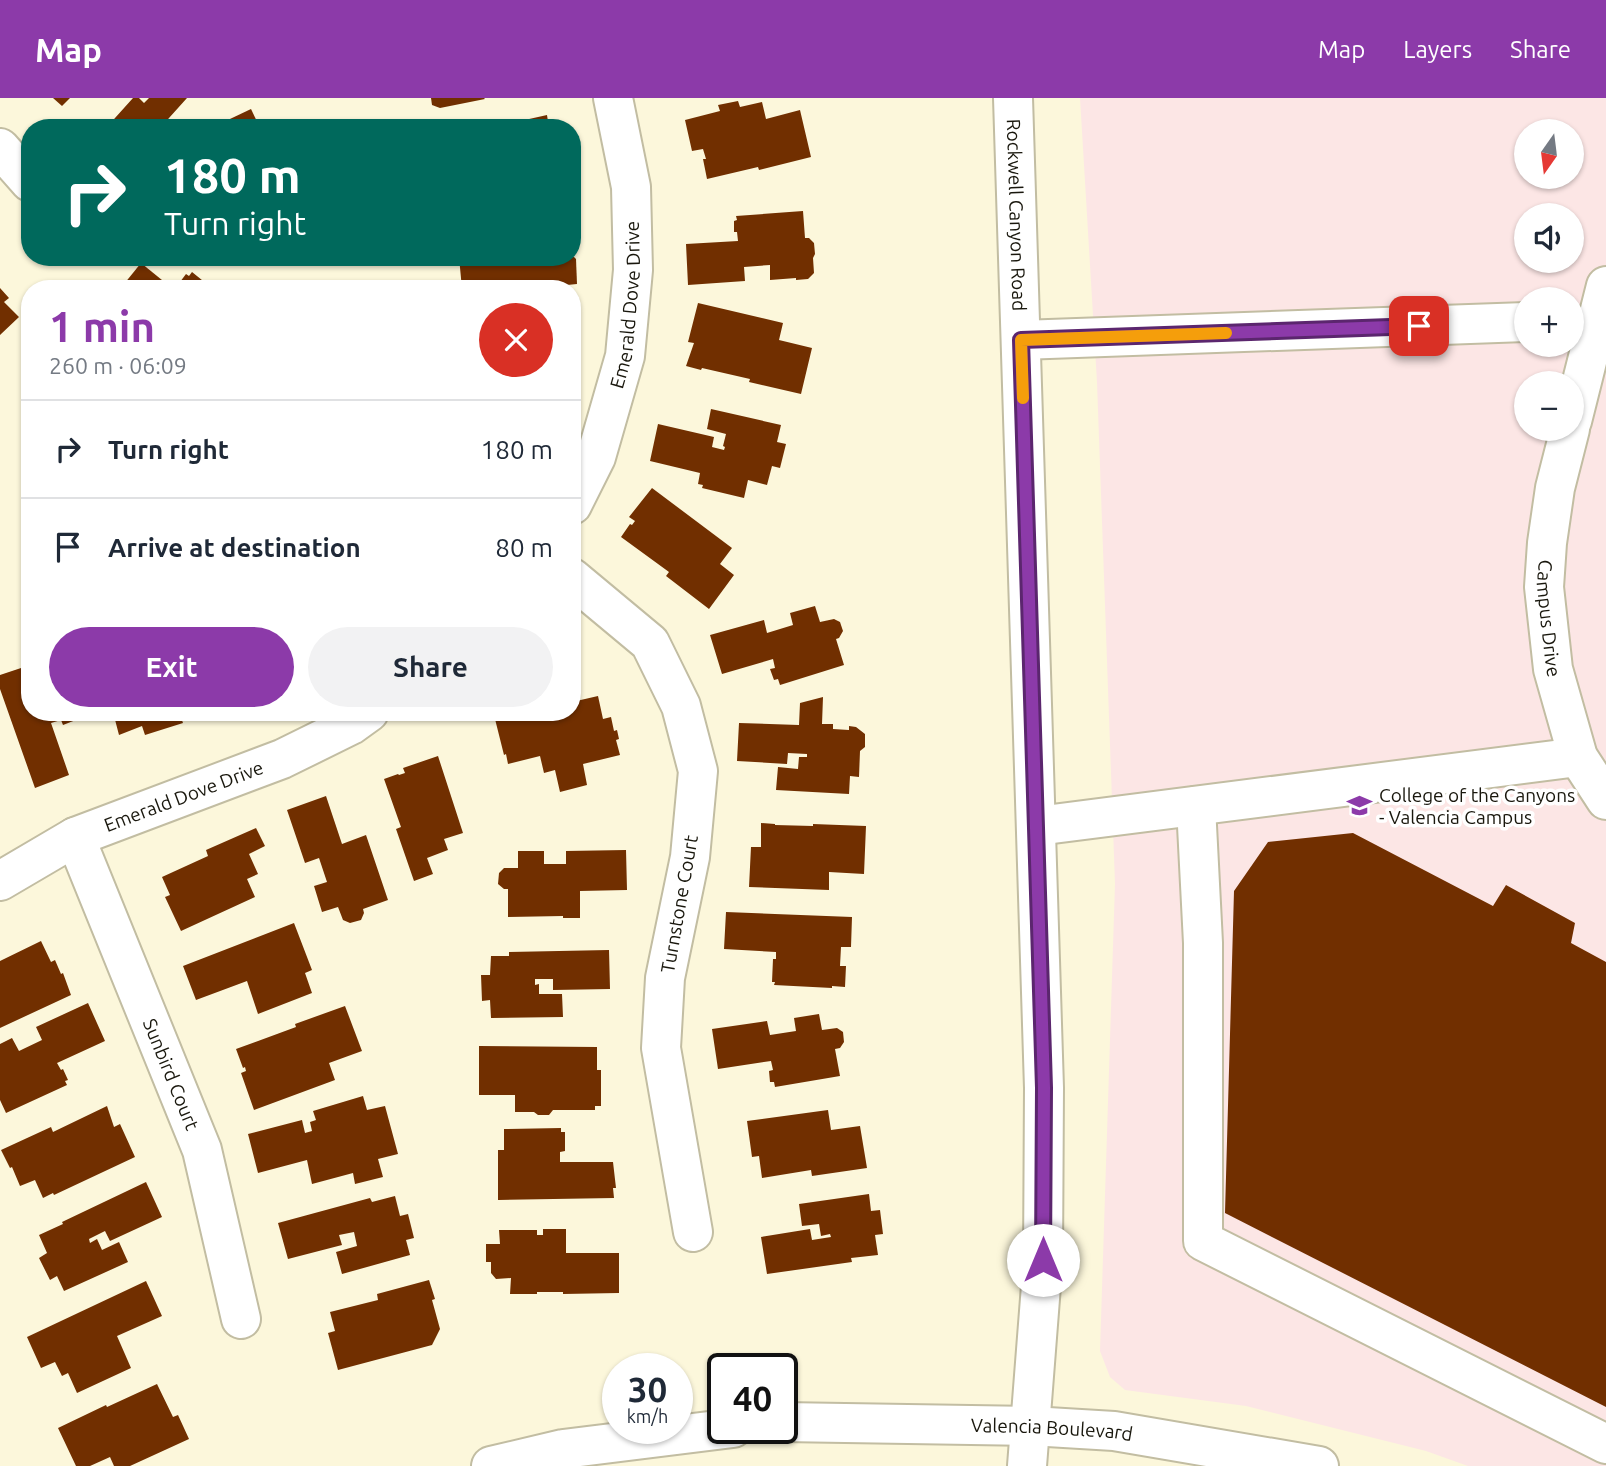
<!DOCTYPE html>
<html lang="en">
<head>
<meta charset="utf-8">
<style>
	body { margin:0; font-family:Ubuntu,sans-serif; background:#f2f2f3; color:#1f2937; height:100vh; display:flex; flex-direction:column; font-size:26px; white-space:nowrap }
	* { box-sizing:border-box; margin:0 }
	p { font-size:23px; color:#747a83 }
	.icon { flex:none; width:38px; height:38px; fill:none; stroke:currentColor; stroke-width:2; stroke-linecap:round; stroke-linejoin:round }
	.map { position:relative; flex:1; overflow:hidden }
	.details { position:absolute; left:21px; top:182px; width:560px; height:441px; display:flex; flex-direction:column; background:#fff; border-radius:28px; box-shadow:0 2px 5px #0004 }
	.details>* { flex:none }
	.guide { position:absolute; left:21px; top:21px; width:560px; height:147px; border-radius:28px; box-shadow:0 2px 5px #0004; background:#00695c; color:#fff; overflow:hidden }
	.needle { width:46px; rotate:194deg }
	.controls { position:absolute; left:1514px; top:21px; display:grid; gap:14px }
	.controls a { display:grid; place-items:center; width:70px; height:70px; border-radius:50%; background:#fff; box-shadow:0 2px 5px #0004; font-size:35px }
	.speed { position:absolute; left:602px; top:1255px; display:flex; gap:14px; font-size:35px; font-weight:700; text-align:center }
	.speed>* { display:grid; place-content:center; width:91px; height:91px; border-radius:50%; background:#fff; box-shadow:0 2px 5px #0004; line-height:1 }
	.speed small { font-size:18px; font-weight:400 }
	.speed .limit { border:4px solid #111; border-radius:10px; background:#fff; color:#111 }
	.pin { position:absolute; display:grid; place-items:center; width:60px; height:60px; color:#fff; margin:-30px; border-radius:14px; box-shadow:0 4px 10px #0006 }
	.me { position:absolute; width:77px; margin:-38px; rotate:0deg; stroke-linejoin:round; filter:drop-shadow(0 0 5px #0008) }
	.turn { display:flex; align-items:center; gap:24px; height:147px; padding:0 28px; font-size:32px }
	.turn .icon { width:91px; height:91px; stroke-width:2.5 }
	.turn b { display:block; font-size:49px; line-height:60px }
	.round { display:grid; place-items:center; flex:none; width:74px; height:74px; border-radius:37px; background:#f2f2f3 }
	.head { display:flex; align-items:center; justify-content:space-between; height:119px; padding:0 28px }
	h1 { font-size:42px; font-weight:700; line-height:52px; color:#8c3aa9 }
	.action { display:flex; gap:14px; margin-top:auto; padding:14px 28px }
	.action a { flex:1; height:80px; border-radius:42px; background:#8c3aa9; color:#fff; font-size:28px; font-weight:700; line-height:80px; text-align:center }
	.action a+a { background:#f2f2f3; color:#1f2937 }
	ul { padding:0; list-style:none }
	li { display:flex; align-items:center; gap:21px; height:98px; padding:0 28px; border-top:2px solid #e0e1e3 }
	li div { flex:1 }
	li b { display:block; font-size:26px }
	li em { font-style:normal }
	header { display:flex; align-items:center; gap:42px; box-sizing:border-box; height:98px; padding:0 35px; background:#8c3aa9; color:#fff }
	header strong { font-size:33px }
	nav { display:flex; gap:38px; margin-inline-start:auto; font-size:24px }
	.map>svg:first-child { display:block }
</style>
</head>
<body>
<header>
<strong>Map</strong>
<nav><a>Map</a><a>Layers</a><a>Share</a></nav>
</header>
<div class="map">
<svg width="1606" height="1368" viewBox="0 0 1606 1368">
	<rect width="100%" height="100%" fill="#fcf7db"/>
	<path fill="#fce6e5" fill-rule="evenodd" d="M1080,0H1606V1368H1468L1426,1353L1246,1308L1125,1292L1110,1279L1100,1253L1115,786L1097,284ZM1526,33H1572V79H1526ZM1526,117H1572V163H1526ZM1526,201H1572V247H1526ZM1526,285H1572V331H1526Z"/>
	<g fill="#712f00">
		<polygon points="53,0 70,0 62,8"/>
		<polygon points="133,0 139,0 144,5 149,0 187,0 160,30 106,30"/>
		<polygon points="431,0 484,0 485,1 440,10 432,7"/>
		<polygon points="738,3 740,9 762,4 766,21 800,12 811,59 759,72 758,69 707,81 703,61 706,61 703,51 692,53 685,22 720,13 718,7"/>
		<polygon points="251,11 260,30 211,30"/>
		<polygon points="547,17 549,30 493,30 493,29"/>
		<polygon points="803,113 805,140 809,140 814,145 815,156 813,160 814,175 808,181 796,182 796,180 770,182 770,167 744,169 745,183 688,187 686,146 738,143 737,134 734,134 734,123 737,122 736,118"/>
		<polygon points="459,159 574,159 576,161 577,186 527,191 462,191"/>
		<polygon points="141,165 173,191 120,191"/>
		<polygon points="192,174 213,191 178,191 182,185 180,184 186,176 189,178"/>
		<polygon points="0,190 9,200 4,204 19,219 0,237"/>
		<polygon points="698,205 783,225 779,242 812,250 801,296 749,284 750,281 702,270 701,272 686,268 694,245 688,244"/>
		<polygon points="711,311 781,327 777,344 786,346 780,370 772,368 767,387 748,382 744,400 702,390 703,387 698,386 700,375 650,363 658,326 714,339 712,349 724,352 725,349 723,348 726,336 707,331"/>
		<polygon points="652,390 732,450 720,466 734,477 709,511 666,478 669,474 621,439 630,426 632,427 635,423 629,419"/>
		<polygon points="815,508 820,524 834,521 840,524 843,533 839,540 836,541 844,567 780,587 778,581 774,582 770,571 775,570 773,561 722,576 710,537 764,522 767,535 793,527 790,515"/>
		<polygon points="30,567 30,614 87,614 80,617 81,620 63,627 61,622 51,625 69,677 35,690 0,591 0,577"/>
		<polygon points="598,598 603,621 611,619 614,633 617,632 619,641 616,642 620,657 583,666 587,687 560,694 555,672 544,675 540,658 508,666 506,656 504,657 495,621 522,614 572,614 572,604"/>
		<polygon points="823,599 822,626 833,626 833,631 849,632 849,628 856,629 865,636 865,649 860,653 859,679 850,678 849,696 776,692 778,669 798,671 799,659 807,659 807,656 788,655 787,666 737,663 739,625 799,627 800,605"/>
		<polygon points="113,614 179,614 183,625 145,637 142,628 119,637"/>
		<polygon points="217,614 238,614 221,623"/>
		<polygon points="438,658 463,735 444,741 448,752 427,760 433,776 414,783 396,731 401,729 384,681 398,676 399,677 405,675 403,670"/>
		<polygon points="326,698 342,746 366,737 388,802 363,811 364,815 361,822 350,825 343,822 338,809 322,814 314,788 327,784 319,760 305,765 287,712"/>
		<polygon points="761,725 775,726 775,727 813,728 813,726 866,728 864,776 829,774 829,792 749,789 751,749 761,749"/>
		<polygon points="256,730 265,748 249,756 258,776 247,781 255,799 181,833 165,799 170,797 162,779 208,758 206,752"/>
		<polygon points="1353,735 1493,808 1506,787 1575,825 1571,845 1606,864 1606,1309 1225,1115 1234,793 1268,744"/>
		<polygon points="626,752 627,792 580,793 580,820 563,820 563,818 508,819 508,791 504,791 498,786 499,775 504,770 518,770 518,753 544,753 544,766 566,766 566,753"/>
		<polygon points="726,814 852,819 851,849 841,849 840,868 846,868 845,889 832,888 832,890 774,887 775,884 772,884 773,861 776,861 776,854 724,851"/>
		<polygon points="294,825 312,872 305,875 312,895 258,916 247,883 196,902 183,868"/>
		<polygon points="41,843 51,864 55,862 61,876 63,875 71,897 0,930 0,863"/>
		<polygon points="609,852 610,891 553,892 553,881 535,881 535,887 539,886 539,896 562,896 563,919 491,920 490,902 482,903 481,877 490,877 491,858 509,858 509,854"/>
		<polygon points="88,905 105,943 57,965 61,972 63,971 68,982 65,983 67,987 6,1015 0,1002 0,946 12,940 19,953 42,942 36,929"/>
		<polygon points="345,908 362,953 329,965 335,982 254,1012 241,975 246,973 245,969 243,970 236,951 296,929 295,926"/>
		<polygon points="819,916 822,932 837,930 843,934 844,944 840,950 835,951 840,978 775,989 774,984 770,984 769,973 773,972 771,963 718,971 712,931 767,923 770,937 796,933 794,920"/>
		<polygon points="479,948 597,949 597,972 601,972 601,1008 595,1008 595,1012 553,1012 549,1017 538,1017 534,1014 515,1014 515,997 479,997"/>
		<polygon points="363,998 367,1012 385,1008 398,1056 378,1061 383,1079 355,1086 353,1075 312,1086 307,1062 258,1075 248,1036 302,1022 305,1035 312,1033 310,1024 316,1022 313,1013"/>
		<polygon points="107,1008 114,1029 120,1026 135,1059 54,1097 53,1095 43,1100 35,1082 20,1088 12,1069 10,1070 1,1052 51,1029 53,1034"/>
		<polygon points="828,1012 831,1032 860,1028 867,1070 812,1078 811,1072 762,1080 759,1058 752,1059 747,1023"/>
		<polygon points="561,1030 561,1034 565,1034 565,1053 560,1054 560,1064 613,1064 616,1090 613,1090 614,1100 498,1102 498,1052 504,1052 504,1031"/>
		<polygon points="146,1084 162,1119 110,1143 105,1133 89,1141 90,1145 97,1141 102,1152 119,1144 128,1164 64,1193 57,1178 50,1182 39,1160 47,1155 39,1137 63,1126 62,1124"/>
		<polygon points="869,1096 871,1113 880,1112 883,1136 875,1137 878,1157 851,1160 852,1164 767,1176 761,1139 810,1131 812,1142 831,1139 830,1136 821,1138 819,1126 802,1128 799,1106"/>
		<polygon points="395,1098 400,1118 408,1116 414,1140 406,1142 410,1157 342,1176 336,1154 357,1148 354,1134 339,1137 342,1147 288,1161 278,1125 370,1100 372,1104"/>
		<polygon points="543,1131 566,1131 566,1155 619,1155 619,1195 563,1196 563,1194 537,1194 537,1196 510,1196 511,1180 496,1181 491,1175 491,1164 486,1164 486,1146 500,1146 499,1132 537,1132 537,1137 543,1137"/>
		<polygon points="429,1182 435,1201 432,1202 440,1231 432,1247 338,1272 328,1235 335,1233 330,1214 378,1202 377,1196"/>
		<polygon points="146,1183 162,1218 117,1238 131,1270 77,1295 68,1275 62,1278 55,1264 41,1270 27,1239"/>
		<polygon points="157,1286 173,1319 178,1317 189,1341 130,1368 114,1368 110,1359 90,1368 76,1368 58,1330 106,1307 107,1309"/>
	</g>
	<g fill="none" stroke-linecap="round" stroke-linejoin="round">
		<defs>
			<g id="minor">
				<path id="s1" d="M1013,0L1044,990L1043,1162L1027,1368"/>
				<polyline points="0,50 30,84"/>
				<polyline points="1021,242 1526,224"/>
				<polyline points="1572,323 1606,188"/>
				<path id="s2" d="M1570,331L1555,390L1547,445L1544,489L1553,571L1578,659L1606,702"/>
				<path id="s3" d="M572,407L596,359L625,258L633,172L631,89L613,0"/>
				<polyline points="572,480 650,545 681,608 698,673 690,759 665,880 661,950 693,1134"/>
				<polyline points="1196,708 1203,845 1203,1143 1606,1346"/>
				<polyline points="1037,728 1578,659"/>
				<path id="s4" d="M75,739L202,1052L241,1221"/>
				<path id="s5" d="M0,783L75,739L282,661L351,627L369,614"/>
			</g>
			<g id="major">
				<path id="s6" d="M782,1324L1031,1328L1114,1333L1319,1368"/>
				<polyline points="491,1368 563,1351 733,1330"/>
			</g>
		</defs>
		<use href="#minor" stroke="#c2bda2" stroke-width="42"/>
		<use href="#major" stroke="#c2bda2" stroke-width="42"/>
		<use href="#minor" stroke="#fff" stroke-width="38"/>
		<use href="#major" stroke="#fff" stroke-width="38"/>
	</g>
	<g fill="none" stroke-linecap="round" stroke-linejoin="round">
		<defs>
			<polyline id="route" points="1043,1162 1044,990 1021,242 1419,228"/>
		</defs>
		<use href="#route" stroke="#5b266e" stroke-width="18"/>
		<use href="#route" stroke="#8c3aa9" stroke-width="12"/>
		<polyline stroke="#f59e0b" stroke-width="12" points="1023,300 1021,242 1226,235"/>
	</g>
	<defs>
		<symbol id="university-bare" viewBox="-9 -9 18 18"><path d="M0-5L7-2L0 1L-7-2ZM-4 1L0 2.5L4 1V4Q0 6-4 4Z" fill="#8c3aa9" stroke="#fff" stroke-width="2.5" paint-order="stroke"/></symbol>
	</defs>
	<g fill-rule="evenodd">
		<use href="#university-bare" x="1342" y="690" width="35" height="35"/>
	</g>
	<g text-anchor="middle" stroke-width="7" stroke-linejoin="round" paint-order="stroke">
		<g font-size="19" fill="#19170d" stroke="#fff">
			<text dy="7" stroke="none"><textPath href="#s1" startOffset="117">Rockwell Canyon Road</textPath></text>
			<text dy="7" stroke="none"><textPath href="#s3" startOffset="210">Emerald Dove Drive</textPath></text>
			<text dy="7" stroke="none"><textPath href="#s2" startOffset="192">Campus Drive</textPath></text>
			<text dy="7" stroke="none"><textPath href="#s5" startOffset="203">Emerald Dove Drive</textPath></text>
			<text transform="translate(679 806) rotate(-80)" y="7">Turnstone Court</text>
			<text dy="7" stroke="none"><textPath href="#s4" startOffset="256">Sunbird Court</textPath></text>
			<text dy="7" stroke="none"><textPath href="#s6" startOffset="270">Valencia Boulevard</textPath></text>
		</g>
		<g font-size="19" fill="#19170d" stroke="#fff" text-anchor="start">
			<text x="1379" y="704">College of the Canyons<tspan x="1379" dy="22">- Valencia Campus</tspan></text>
		</g>
	</g>
</svg>
<div class="controls">
<a><svg class="needle" viewBox="-14 -14 28 28"><path d="M0-13l5 13h-10z" fill="#e53935"/><path d="M0 13l5-13h-10z" fill="#747a83"/></svg></a>
<a><svg class="icon" aria-label="sound" viewBox="0 0 24 24"><path d="M4 9h4l5-4v14l-5-4H4zM17 9q2 3 0 6"/></svg></a>
<a>+</a>
<a>−</a>
</div>
<div class="speed"><div>30<small>km/h</small></div><div class="limit">40</div></div>
<div class="pin" style="left:1419px;top:228px;background:#d93025"><svg class="icon" aria-label="arrive" viewBox="0 0 24 24"><path d="M6 21V4h12l-3 4 3 4H6"/></svg></div>
<svg class="me" style="left:1043px;top:1162px" viewBox="-20 -20 40 40"><circle r="19" fill="#fff"/><path d="M0-13L10 11 0 6-10 11z" fill="#8c3aa9"/></svg>
<div class="guide">
<div class="turn"><svg class="icon" aria-label="right" viewBox="0 0 24 24"><path d="M7 20v-9h11M14 6l5 5-5 5"/></svg><div><b>180 m</b>Turn right</div></div>
</div>
<section class="details">
<div class="head"><div><h1>1 min</h1><p>260 m · 06:09</p></div><a class="round" style="background:#d93025;color:#fff"><svg class="icon" aria-label="close" viewBox="0 0 24 24"><path d="M6 6l12 12M18 6L6 18"/></svg></a></div>
<ul>
<li><svg class="icon" aria-label="right" viewBox="0 0 24 24"><path d="M7 20v-9h11M14 6l5 5-5 5"/></svg><div><b>Turn right</b></div><em>180 m</em></li>
<li><svg class="icon" aria-label="arrive" viewBox="0 0 24 24"><path d="M6 21V4h12l-3 4 3 4H6"/></svg><div><b>Arrive at destination</b></div><em>80 m</em></li>
</ul>
<div class="action"><a>Exit</a><a>Share</a></div>
</section>
</div>
</body>
</html>
